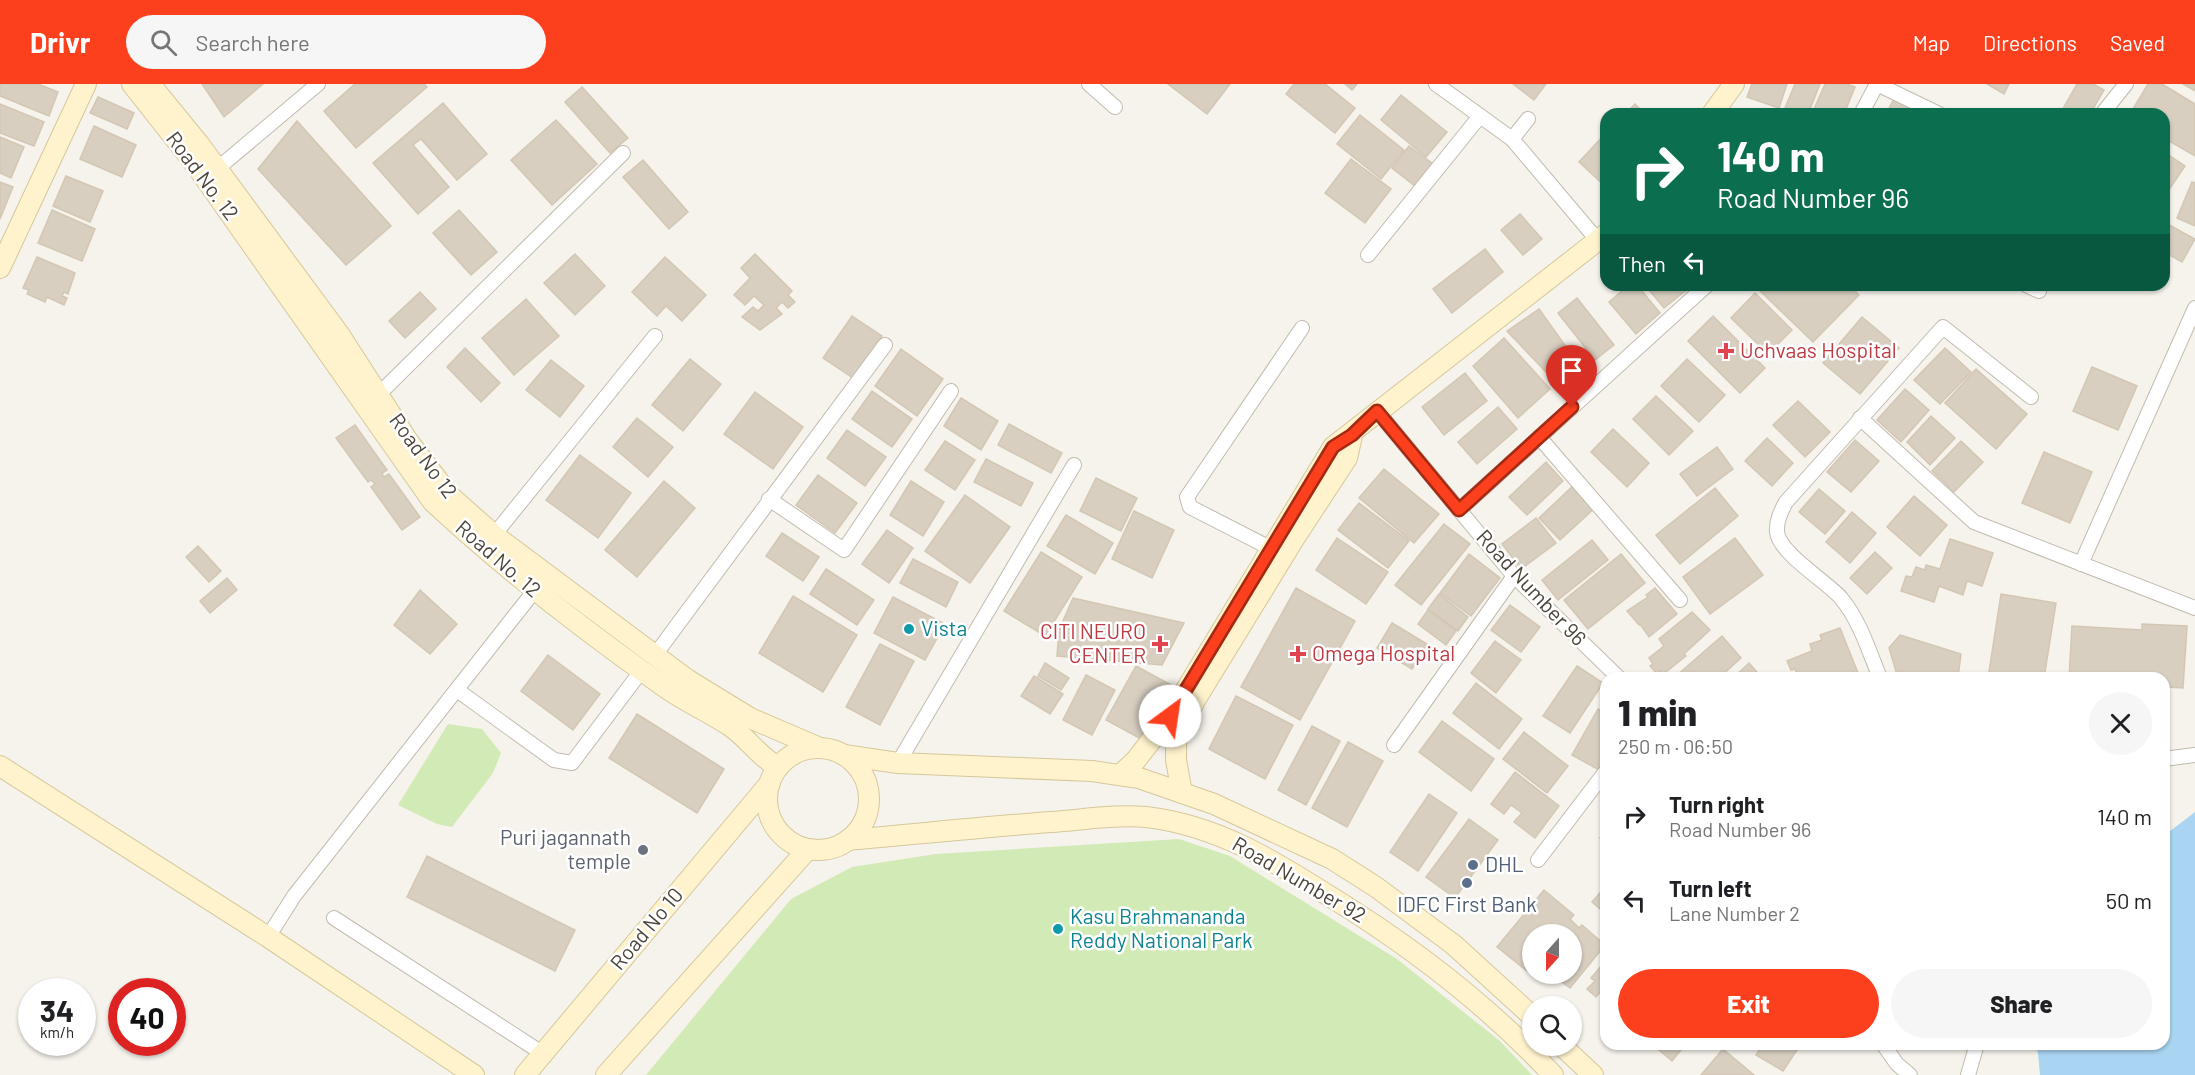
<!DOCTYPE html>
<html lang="en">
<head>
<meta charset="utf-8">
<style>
	body { margin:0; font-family:Barlow,sans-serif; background:#f6f6f6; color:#202124; height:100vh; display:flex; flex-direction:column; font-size:22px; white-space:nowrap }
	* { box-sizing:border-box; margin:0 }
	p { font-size:20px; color:#757577 }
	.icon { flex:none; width:33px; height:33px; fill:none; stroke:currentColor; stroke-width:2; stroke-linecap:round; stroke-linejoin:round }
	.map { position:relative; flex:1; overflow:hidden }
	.drawer { position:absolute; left:1600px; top:588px; width:570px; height:378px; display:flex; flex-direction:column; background:#fff; border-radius:18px; box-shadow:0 2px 4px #0004 }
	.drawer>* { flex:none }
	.guide { position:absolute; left:1600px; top:24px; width:570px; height:183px; border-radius:18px; box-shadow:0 2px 4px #0004; background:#0b6e4f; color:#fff; overflow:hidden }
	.needle { width:39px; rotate:201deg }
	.controls { position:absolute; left:1522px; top:840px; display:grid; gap:12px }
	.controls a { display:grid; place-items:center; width:60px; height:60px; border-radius:50%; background:#fff; box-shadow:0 2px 4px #0004; font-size:30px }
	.speed { position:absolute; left:18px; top:894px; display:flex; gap:12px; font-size:30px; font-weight:700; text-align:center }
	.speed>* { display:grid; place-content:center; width:78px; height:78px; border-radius:50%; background:#fff; box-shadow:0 2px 4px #0004; line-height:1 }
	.speed small { font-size:15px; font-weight:400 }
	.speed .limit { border:9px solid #d22; background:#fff; color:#111 }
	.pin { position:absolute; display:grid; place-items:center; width:51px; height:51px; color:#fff; margin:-62px -26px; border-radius:50% 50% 50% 0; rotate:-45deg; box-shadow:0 0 6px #0007 }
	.pin .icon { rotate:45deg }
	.me { position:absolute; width:66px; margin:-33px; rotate:31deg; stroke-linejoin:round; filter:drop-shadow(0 0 4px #0008) }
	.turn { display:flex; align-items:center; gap:21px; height:126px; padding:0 18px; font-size:27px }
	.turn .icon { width:78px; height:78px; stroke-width:2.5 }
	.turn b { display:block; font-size:42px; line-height:51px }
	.then { display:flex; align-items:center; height:57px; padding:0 18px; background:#0003; gap:12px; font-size:22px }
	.round { display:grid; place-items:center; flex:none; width:63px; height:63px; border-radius:32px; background:#f6f6f6 }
	.head { display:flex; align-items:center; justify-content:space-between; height:102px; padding:0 18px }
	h1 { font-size:36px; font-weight:800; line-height:45px }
	.action { display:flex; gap:12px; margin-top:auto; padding:12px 18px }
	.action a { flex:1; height:69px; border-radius:36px; background:#fc3f1d; color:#fff; font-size:24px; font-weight:800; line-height:69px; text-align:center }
	.action a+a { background:#f6f6f6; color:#202124 }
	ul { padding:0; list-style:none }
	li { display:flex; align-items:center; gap:18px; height:84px; padding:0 18px }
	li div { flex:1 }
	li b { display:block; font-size:22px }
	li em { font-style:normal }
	header { display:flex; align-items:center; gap:36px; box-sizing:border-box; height:84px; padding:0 30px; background:#fc3f1d; color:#fff }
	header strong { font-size:28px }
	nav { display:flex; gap:33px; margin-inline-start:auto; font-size:21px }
	.search { width:420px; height:54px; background:#f6f6f6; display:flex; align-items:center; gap:15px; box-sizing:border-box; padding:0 21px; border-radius:33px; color:#757577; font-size:22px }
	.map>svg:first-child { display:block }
</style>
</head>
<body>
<header>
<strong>Drivr</strong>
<div class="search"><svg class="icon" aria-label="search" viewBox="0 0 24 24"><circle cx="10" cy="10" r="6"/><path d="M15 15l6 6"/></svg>Search here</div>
<nav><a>Map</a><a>Directions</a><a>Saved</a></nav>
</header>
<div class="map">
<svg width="2195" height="991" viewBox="0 0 2195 991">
	<rect width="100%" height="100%" fill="#f6f3ec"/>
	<g fill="#d2eab5">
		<polygon points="448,640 482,645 501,669 493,689 452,743 437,740 398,721"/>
		<polygon points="1179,755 1230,772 1397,875 1500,957 1532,991 646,991 791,815 852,783 936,770"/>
	</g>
	<polygon fill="#a9d4f2" points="2195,728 2195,991 2040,991 2038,969 2035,960 2164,960 2165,751"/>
	<g fill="#d8cfc1" stroke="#d3c7b4" stroke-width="1.5">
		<polygon points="0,0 38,0 58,8 49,32 0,12"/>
		<polygon points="202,0 263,0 224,33"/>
		<polygon points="355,0 424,0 427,3 356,64 324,27"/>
		<polygon points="1168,0 1230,0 1207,30"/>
		<polygon points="1294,0 1325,0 1355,24 1335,49 1286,10"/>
		<polygon points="1345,0 1357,0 1352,6"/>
		<polygon points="1513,0 1546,0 1534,16"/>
		<polygon points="1752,0 1787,0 1779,24 1747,13"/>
		<polygon points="1795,0 1820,0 1808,30 1785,24"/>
		<polygon points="1825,0 1847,0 1855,3 1844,30 1812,30"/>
		<polygon points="1987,0 2009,0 2004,10"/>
		<polygon points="2077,0 2093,0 2104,6 2090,30 2060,30"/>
		<polygon points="2148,0 2162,0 2195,20 2195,72 2164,54 2164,30 2130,30"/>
		<polygon points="2183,0 2195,0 2195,7"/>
		<polygon points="582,3 628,54 610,69 565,18"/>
		<polygon points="1401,11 1447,48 1426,73 1381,36"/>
		<polygon points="98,13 134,29 127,45 90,29"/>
		<polygon points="1895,13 1927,30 1886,30"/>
		<polygon points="443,19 487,70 457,96 421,55 413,61 449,103 418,130 373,79"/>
		<polygon points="0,20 44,38 34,62 0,49"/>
		<polygon points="1635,20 1645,30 1625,30"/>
		<polygon points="1360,31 1404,66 1381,95 1337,60"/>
		<polygon points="556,36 597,80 552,121 511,76"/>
		<polygon points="297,37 391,142 346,181 258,85"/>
		<polygon points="94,42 136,61 122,93 80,75"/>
		<polygon points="1606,49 1606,103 1579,78"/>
		<polygon points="0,53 24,63 11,94 0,89"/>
		<polygon points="1409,62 1433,80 1415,102 1392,84"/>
		<polygon points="2164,68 2185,82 2164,113"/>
		<polygon points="1351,75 1391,105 1365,139 1325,109"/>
		<polygon points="643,76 688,128 669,145 623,93"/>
		<polygon points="66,92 103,107 90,138 53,122"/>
		<polygon points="0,98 13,103 0,135"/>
		<polygon points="2192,98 2195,99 2195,142 2177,134"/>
		<polygon points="52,126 95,145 82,177 38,159"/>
		<polygon points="459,126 497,168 471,191 433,149"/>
		<polygon points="1520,130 1542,155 1523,171 1501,146"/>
		<polygon points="2164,138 2195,155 2182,178 2164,168"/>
		<polygon points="1485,165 1503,188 1452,229 1433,205"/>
		<polygon points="575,170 605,202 575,231 544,199"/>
		<polygon points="755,170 792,207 788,211 795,218 788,224 782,218 776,224 782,230 760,246 742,233 753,223 758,227 764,221 754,212 745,221 734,211 750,194 741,184"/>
		<polygon points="37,173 75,189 68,210 64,208 62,212 67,214 64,221 47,213 45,218 27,210 29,206 23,204"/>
		<polygon points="665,173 706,211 682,237 666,222 657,232 632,208"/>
		<polygon points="1629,201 1637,201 1660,229 1636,250 1609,218"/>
		<polygon points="1645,201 1689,201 1690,203 1664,224"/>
		<polygon points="1758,201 1849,201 1859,211 1813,258 1756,203"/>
		<polygon points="420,208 436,225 405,254 389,237"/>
		<polygon points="1755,209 1792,246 1768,270 1731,234"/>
		<polygon points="1577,214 1614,261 1595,276 1558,229"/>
		<polygon points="526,215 559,252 514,291 482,254"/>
		<polygon points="1539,225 1584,288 1564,307 1507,247"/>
		<polygon points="852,232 882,252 853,294 823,274"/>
		<polygon points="1713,232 1765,284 1740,309 1688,257"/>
		<polygon points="1862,233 1899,264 1860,310 1823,279"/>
		<polygon points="1504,254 1550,305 1518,334 1473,282"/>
		<polygon points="465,264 500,299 481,318 447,283"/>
		<polygon points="1945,264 1971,288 1940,320 1914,296"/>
		<polygon points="901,265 943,295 917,332 875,302"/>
		<polygon points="690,275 721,300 683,347 652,321"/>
		<polygon points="1687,275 1725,311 1699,338 1661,302"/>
		<polygon points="551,276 584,302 560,333 526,306"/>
		<polygon points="2092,283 2137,302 2118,346 2073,327"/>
		<polygon points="1976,285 2027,330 1996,365 1945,319"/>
		<polygon points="1465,289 1487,317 1444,351 1422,323"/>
		<polygon points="1905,305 1929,326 1901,358 1877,336"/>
		<polygon points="872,307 912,335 892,363 852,335"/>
		<polygon points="755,308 803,343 773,385 724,350"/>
		<polygon points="1656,312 1693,347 1669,371 1633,335"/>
		<polygon points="961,314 998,337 981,366 944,342"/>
		<polygon points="1798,317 1830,348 1805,373 1773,341"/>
		<polygon points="1498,323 1517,345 1477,380 1458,358"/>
		<polygon points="1931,332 1955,354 1930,381 1907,358"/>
		<polygon points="637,334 673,363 648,393 613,363"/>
		<polygon points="1009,340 1062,369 1051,389 998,361"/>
		<polygon points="355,341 387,386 382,389 384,393 389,390 420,433 402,446 371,403 375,400 371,396 368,398 336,354"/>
		<polygon points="1613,345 1649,379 1627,403 1591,368"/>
		<polygon points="847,346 886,373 865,402 827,374"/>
		<polygon points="1767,354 1793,379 1772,402 1745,377"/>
		<polygon points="1855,356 1879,377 1851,408 1827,388"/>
		<polygon points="945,357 975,376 955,406 925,386"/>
		<polygon points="1961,357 1983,378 1954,408 1932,387"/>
		<polygon points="1717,363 1733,385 1697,412 1680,390"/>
		<polygon points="2044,368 2092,388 2070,439 2022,419"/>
		<polygon points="580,371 631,409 598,454 546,416"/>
		<polygon points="986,375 1033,399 1021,422 974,398"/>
		<polygon points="1546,378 1563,397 1527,431 1509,413"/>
		<polygon points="1384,385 1439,430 1414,459 1359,414"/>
		<polygon points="818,391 857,419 835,449 796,421"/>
		<polygon points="1096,394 1137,414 1121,447 1080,427"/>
		<polygon points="664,397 695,424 637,493 605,466"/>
		<polygon points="911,397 944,418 923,452 890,431"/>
		<polygon points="1576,399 1597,422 1560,456 1539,434"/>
		<polygon points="1715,404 1738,432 1680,480 1656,451"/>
		<polygon points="1819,405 1845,427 1825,450 1799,428"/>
		<polygon points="965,411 1010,443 970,499 925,467"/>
		<polygon points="1914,412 1947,441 1920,472 1887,443"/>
		<polygon points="1359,419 1409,457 1388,484 1338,446"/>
		<polygon points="1134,427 1174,446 1152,494 1112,475"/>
		<polygon points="1852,428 1876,449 1850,479 1826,458"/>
		<polygon points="1066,431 1113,459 1095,490 1047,462"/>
		<polygon points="1536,434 1556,459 1521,485 1502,460"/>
		<polygon points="1444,440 1470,460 1421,521 1395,501"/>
		<polygon points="887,446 913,464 889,499 862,480"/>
		<polygon points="782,449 819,473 803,497 766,472"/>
		<polygon points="1337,454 1388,488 1366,520 1316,486"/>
		<polygon points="1735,454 1763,491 1710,530 1683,493"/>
		<polygon points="1950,455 1993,469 1982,502 1967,497 1963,511 1939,502 1934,518 1901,507 1906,492 1912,493 1916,483 1925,486 1926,481 1940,485"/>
		<polygon points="1592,456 1608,476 1558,516 1542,496"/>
		<polygon points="198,462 221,487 209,498 186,473"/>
		<polygon points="1041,468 1082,493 1045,552 1004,527"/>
		<polygon points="1875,468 1892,484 1867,510 1850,494"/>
		<polygon points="1469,470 1500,494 1471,532 1440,509"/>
		<polygon points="1621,470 1645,499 1588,545 1564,516"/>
		<polygon points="913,475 958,498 946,523 900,499"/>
		<polygon points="826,485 874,516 857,541 810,510"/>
		<polygon points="227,494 237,506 210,529 200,517"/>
		<polygon points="1296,504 1355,537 1300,636 1241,603"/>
		<polygon points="1655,504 1677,530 1649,553 1640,540 1639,541 1627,527 1648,513 1646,511"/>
		<polygon points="420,506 457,540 430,570 394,541"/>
		<polygon points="1439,510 1468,533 1458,547 1428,525"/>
		<polygon points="2001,510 2056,519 2044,594 1988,594"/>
		<polygon points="793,512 857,551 823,608 759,569"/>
		<polygon points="893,513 945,540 925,576 874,549"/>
		<polygon points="1073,514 1184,539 1162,581 1057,572 1059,546"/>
		<polygon points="1510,521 1540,543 1521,568 1491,546"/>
		<polygon points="1428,526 1456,547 1446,561 1418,540"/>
		<polygon points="1692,528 1710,546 1684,570 1686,572 1662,591 1660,587 1657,590 1650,582 1653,580 1649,574 1664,562 1659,555"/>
		<polygon points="1392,539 1427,560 1412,585 1377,564"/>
		<polygon points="2142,540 2187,542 2183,604 2166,603 2164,594 2069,594 2072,542 2142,546"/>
		<polygon points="1840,544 1860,594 1808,594 1806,590 1798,593 1795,585 1791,586 1787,577 1812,567 1810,560 1822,556 1820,551"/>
		<polygon points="1900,551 1961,570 1958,594 1898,594 1889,564"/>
		<polygon points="1722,552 1741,574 1719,594 1678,594 1676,592"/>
		<polygon points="1495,557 1521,576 1496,609 1471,589"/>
		<polygon points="880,560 914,577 880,641 846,623"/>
		<polygon points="548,571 600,610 573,646 521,607"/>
		<polygon points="1045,579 1069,594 1061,606 1038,592"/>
		<polygon points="1749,579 1762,594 1733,594"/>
		<polygon points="1136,582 1173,602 1143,656 1106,636"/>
		<polygon points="1577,582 1603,599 1570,649 1543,632"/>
		<polygon points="1086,591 1115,606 1092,651 1063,636"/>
		<polygon points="1034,592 1063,610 1050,630 1021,612"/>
		<polygon points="1476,599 1522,635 1499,665 1453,629"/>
		<polygon points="1236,612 1293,641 1265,695 1209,665"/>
		<polygon points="1598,625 1606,630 1606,672 1599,686 1572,671"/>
		<polygon points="637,630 724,685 697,729 609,674"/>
		<polygon points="1442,637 1494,675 1471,707 1419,668"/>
		<polygon points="1312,642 1340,657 1306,721 1278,706"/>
		<polygon points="1524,648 1568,682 1547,709 1503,675"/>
		<polygon points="1348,658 1383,677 1347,743 1312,724"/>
		<polygon points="1515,688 1559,722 1535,754 1514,738 1522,729 1511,721 1504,730 1491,720"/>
		<polygon points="1429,710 1457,729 1418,787 1390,768"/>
		<polygon points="1469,735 1498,756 1455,814 1426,793"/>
		<polygon points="1606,747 1606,760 1600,754"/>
		<polygon points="427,772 575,846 555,887 407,813"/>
		<polygon points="1606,802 1606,830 1592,818"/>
		<polygon points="1544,806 1574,831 1570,835 1579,844 1582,841 1605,861 1570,904 1551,890 1572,890 1572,850 1562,845 1558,850 1533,850 1533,880 1527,887 1497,863"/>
		<polygon points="1606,876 1606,912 1601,907 1596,913 1587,905 1595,897 1591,894"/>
		<polygon points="1652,960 1686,960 1672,977"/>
		<polygon points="1763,960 1801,960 1783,987 1756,971"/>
		<polygon points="1723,965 1754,991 1701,991"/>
	</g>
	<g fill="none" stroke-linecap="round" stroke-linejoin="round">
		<defs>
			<g id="street">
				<polyline points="1089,0 1115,23"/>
				<polyline points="1436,0 1512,55 1599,158"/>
				<polyline points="1877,0 1939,30"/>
				<polyline points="1861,30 1877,0"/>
				<polyline points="2102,30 2126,0"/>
				<polyline points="1512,55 1528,35"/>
				<polyline points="217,85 318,0"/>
				<polyline points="1368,171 1480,32"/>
				<polyline points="2026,201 2039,207"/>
				<polyline points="379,310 623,69"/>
				<polyline points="1377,327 1514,492 1619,594"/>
				<polyline points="1860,334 1974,438 2195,524"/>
				<polyline points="1539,353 1680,516"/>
				<polyline points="769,415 844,466 951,307"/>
				<polyline points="1459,426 1707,201"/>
				<polyline points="494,451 655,252"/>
				<polyline points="1270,464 1190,423 1187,413 1302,244"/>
				<polyline points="2081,480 2195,224"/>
				<polyline points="655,571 885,261"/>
				<path d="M1880,594C1869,567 1860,537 1841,514C1827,498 1779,469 1777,448C1776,437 1781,427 1786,418L1943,243L2031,313"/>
				<polyline points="457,606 554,676 572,679 642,586"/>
				<polyline points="1394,661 1514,492"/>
				<polyline points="2164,675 2195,671"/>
				<polyline points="898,679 1074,381"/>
				<polyline points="1538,776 1606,687"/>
				<polyline points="334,834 542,969"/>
				<polyline points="268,853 294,812 535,506"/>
				<polyline points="1883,960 1897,980 1910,991"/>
				<polyline points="1968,991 1977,960"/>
			</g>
			<g id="secondary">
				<path d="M132,0L195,80L433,418C506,486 585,547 666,604C686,618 709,628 730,642C748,654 759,673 778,683"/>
				<polyline points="150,0 199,60 339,250 408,357 450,412 494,451 688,596 750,634 820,664"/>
				<polyline points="1712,30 1734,0"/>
				<polyline points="0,184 86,0"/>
				<circle cx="818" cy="715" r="51"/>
				<polyline points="844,671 898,679 1092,687 1139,694 1214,720 1332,775 1376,803 1454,861 1533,933"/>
				<polyline points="0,682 268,853 474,991"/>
				<polyline points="1120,691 1136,676 1170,632 1333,363 1606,150"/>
				<polyline points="1182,709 1176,676 1176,659 1180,646 1194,618 1294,455 1347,374 1352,352"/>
				<path d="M848,756C916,750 983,743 1051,738C1082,736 1116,730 1146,733C1216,741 1273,776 1331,813C1412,863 1488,921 1553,991"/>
				<polyline points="1562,962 1593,991"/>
				<polyline points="525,991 770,699"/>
				<polyline points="606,991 808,765"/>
			</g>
		</defs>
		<use href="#street" stroke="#c2bbae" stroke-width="16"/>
		<use href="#secondary" stroke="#d6c79b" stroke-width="22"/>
		<use href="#street" stroke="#fff" stroke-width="14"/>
		<use href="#secondary" stroke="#fff3cd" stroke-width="20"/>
	</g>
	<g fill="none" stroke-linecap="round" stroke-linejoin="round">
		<defs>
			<polyline id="route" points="1170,632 1333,363 1352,351 1377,327 1459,426 1572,323"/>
		</defs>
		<use href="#route" stroke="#a42913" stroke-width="15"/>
		<use href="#route" stroke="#fc3f1d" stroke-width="10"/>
	</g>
	<g fill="#e0444e" stroke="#fff" stroke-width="2">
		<path d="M1723 258h6v6h6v6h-6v6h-6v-6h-6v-6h6z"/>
		<path d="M1157 551h6v6h6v6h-6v6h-6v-6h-6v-6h6z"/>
		<path d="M1295 561h6v6h6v6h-6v6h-6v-6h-6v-6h6z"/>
	</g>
	<g fill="#0f9aa8" stroke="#fff" stroke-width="2">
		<circle cx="909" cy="545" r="6"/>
		<circle cx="1058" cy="845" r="6"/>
	</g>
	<circle fill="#6b7280" stroke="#fff" stroke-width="2" cx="643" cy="766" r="6"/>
	<g fill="#5c6f8a" stroke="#fff" stroke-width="2">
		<circle cx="1473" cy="781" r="6"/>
		<circle cx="1467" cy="799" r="6"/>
	</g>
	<g text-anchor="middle" stroke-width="5" stroke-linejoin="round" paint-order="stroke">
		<g font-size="21" fill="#4b4439" stroke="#fff">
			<text transform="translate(202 92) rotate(53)" y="7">Road No. 12</text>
			<text transform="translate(423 372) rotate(54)" y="7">Road No 12</text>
			<text transform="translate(498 475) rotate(41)" y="7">Road No. 12</text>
			<text transform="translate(1531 504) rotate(47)" y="7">Road Number 96</text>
			<text transform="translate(1299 796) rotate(30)" y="7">Road Number 92</text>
			<text transform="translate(647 845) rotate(-50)" y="7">Road No 10</text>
		</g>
		<g font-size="21" fill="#be3a42" stroke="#fff" text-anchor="start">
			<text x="1740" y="274">Uchvaas Hospital</text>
			<text x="1146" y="555" text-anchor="end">CITI NEURO<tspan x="1146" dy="24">CENTER</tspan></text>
			<text x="1312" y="577">Omega Hospital</text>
		</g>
		<g font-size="21" fill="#0d838f" stroke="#fff" text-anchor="start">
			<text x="921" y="552">Vista</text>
			<text x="1070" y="840">Kasu Brahmananda<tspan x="1070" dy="24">Reddy National Park</tspan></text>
		</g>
		<g font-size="21" fill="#5b616d" stroke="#fff" text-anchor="end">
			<text x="631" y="761">Puri jagannath<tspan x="631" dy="24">temple</tspan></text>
		</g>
		<g font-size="21" fill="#4e5e75" stroke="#fff" text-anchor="start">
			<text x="1485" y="788">DHL</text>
			<text x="1467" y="828" text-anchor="middle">IDFC First Bank</text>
		</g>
	</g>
</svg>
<div class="controls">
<a><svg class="needle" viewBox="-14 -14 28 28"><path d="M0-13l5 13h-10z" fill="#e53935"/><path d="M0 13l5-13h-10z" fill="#757577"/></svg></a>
<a><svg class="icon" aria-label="search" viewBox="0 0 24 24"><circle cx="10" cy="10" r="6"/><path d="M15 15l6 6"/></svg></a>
</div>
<div class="speed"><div>34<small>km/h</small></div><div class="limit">40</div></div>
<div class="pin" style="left:1572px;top:323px;background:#d93025"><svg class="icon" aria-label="arrive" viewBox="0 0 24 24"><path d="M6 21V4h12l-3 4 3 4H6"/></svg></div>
<svg class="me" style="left:1170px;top:632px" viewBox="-20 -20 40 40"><circle r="19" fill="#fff"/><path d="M0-13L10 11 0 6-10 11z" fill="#fc3f1d"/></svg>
<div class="guide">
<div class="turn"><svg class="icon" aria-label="right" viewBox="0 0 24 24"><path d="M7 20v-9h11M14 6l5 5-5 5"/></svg><div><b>140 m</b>Road Number 96</div></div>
<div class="then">Then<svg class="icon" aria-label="left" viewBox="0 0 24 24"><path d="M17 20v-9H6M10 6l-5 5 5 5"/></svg></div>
</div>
<section class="drawer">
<div class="head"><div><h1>1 min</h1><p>250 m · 06:50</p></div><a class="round"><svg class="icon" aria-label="close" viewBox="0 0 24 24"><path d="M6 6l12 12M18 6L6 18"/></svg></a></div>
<ul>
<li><svg class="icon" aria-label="right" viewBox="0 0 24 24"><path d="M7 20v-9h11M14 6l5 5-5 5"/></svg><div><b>Turn right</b><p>Road Number 96</p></div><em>140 m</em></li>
<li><svg class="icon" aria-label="left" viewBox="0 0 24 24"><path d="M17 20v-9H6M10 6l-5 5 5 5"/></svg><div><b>Turn left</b><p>Lane Number 2</p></div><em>50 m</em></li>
</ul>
<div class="action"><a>Exit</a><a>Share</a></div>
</section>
</div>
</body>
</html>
